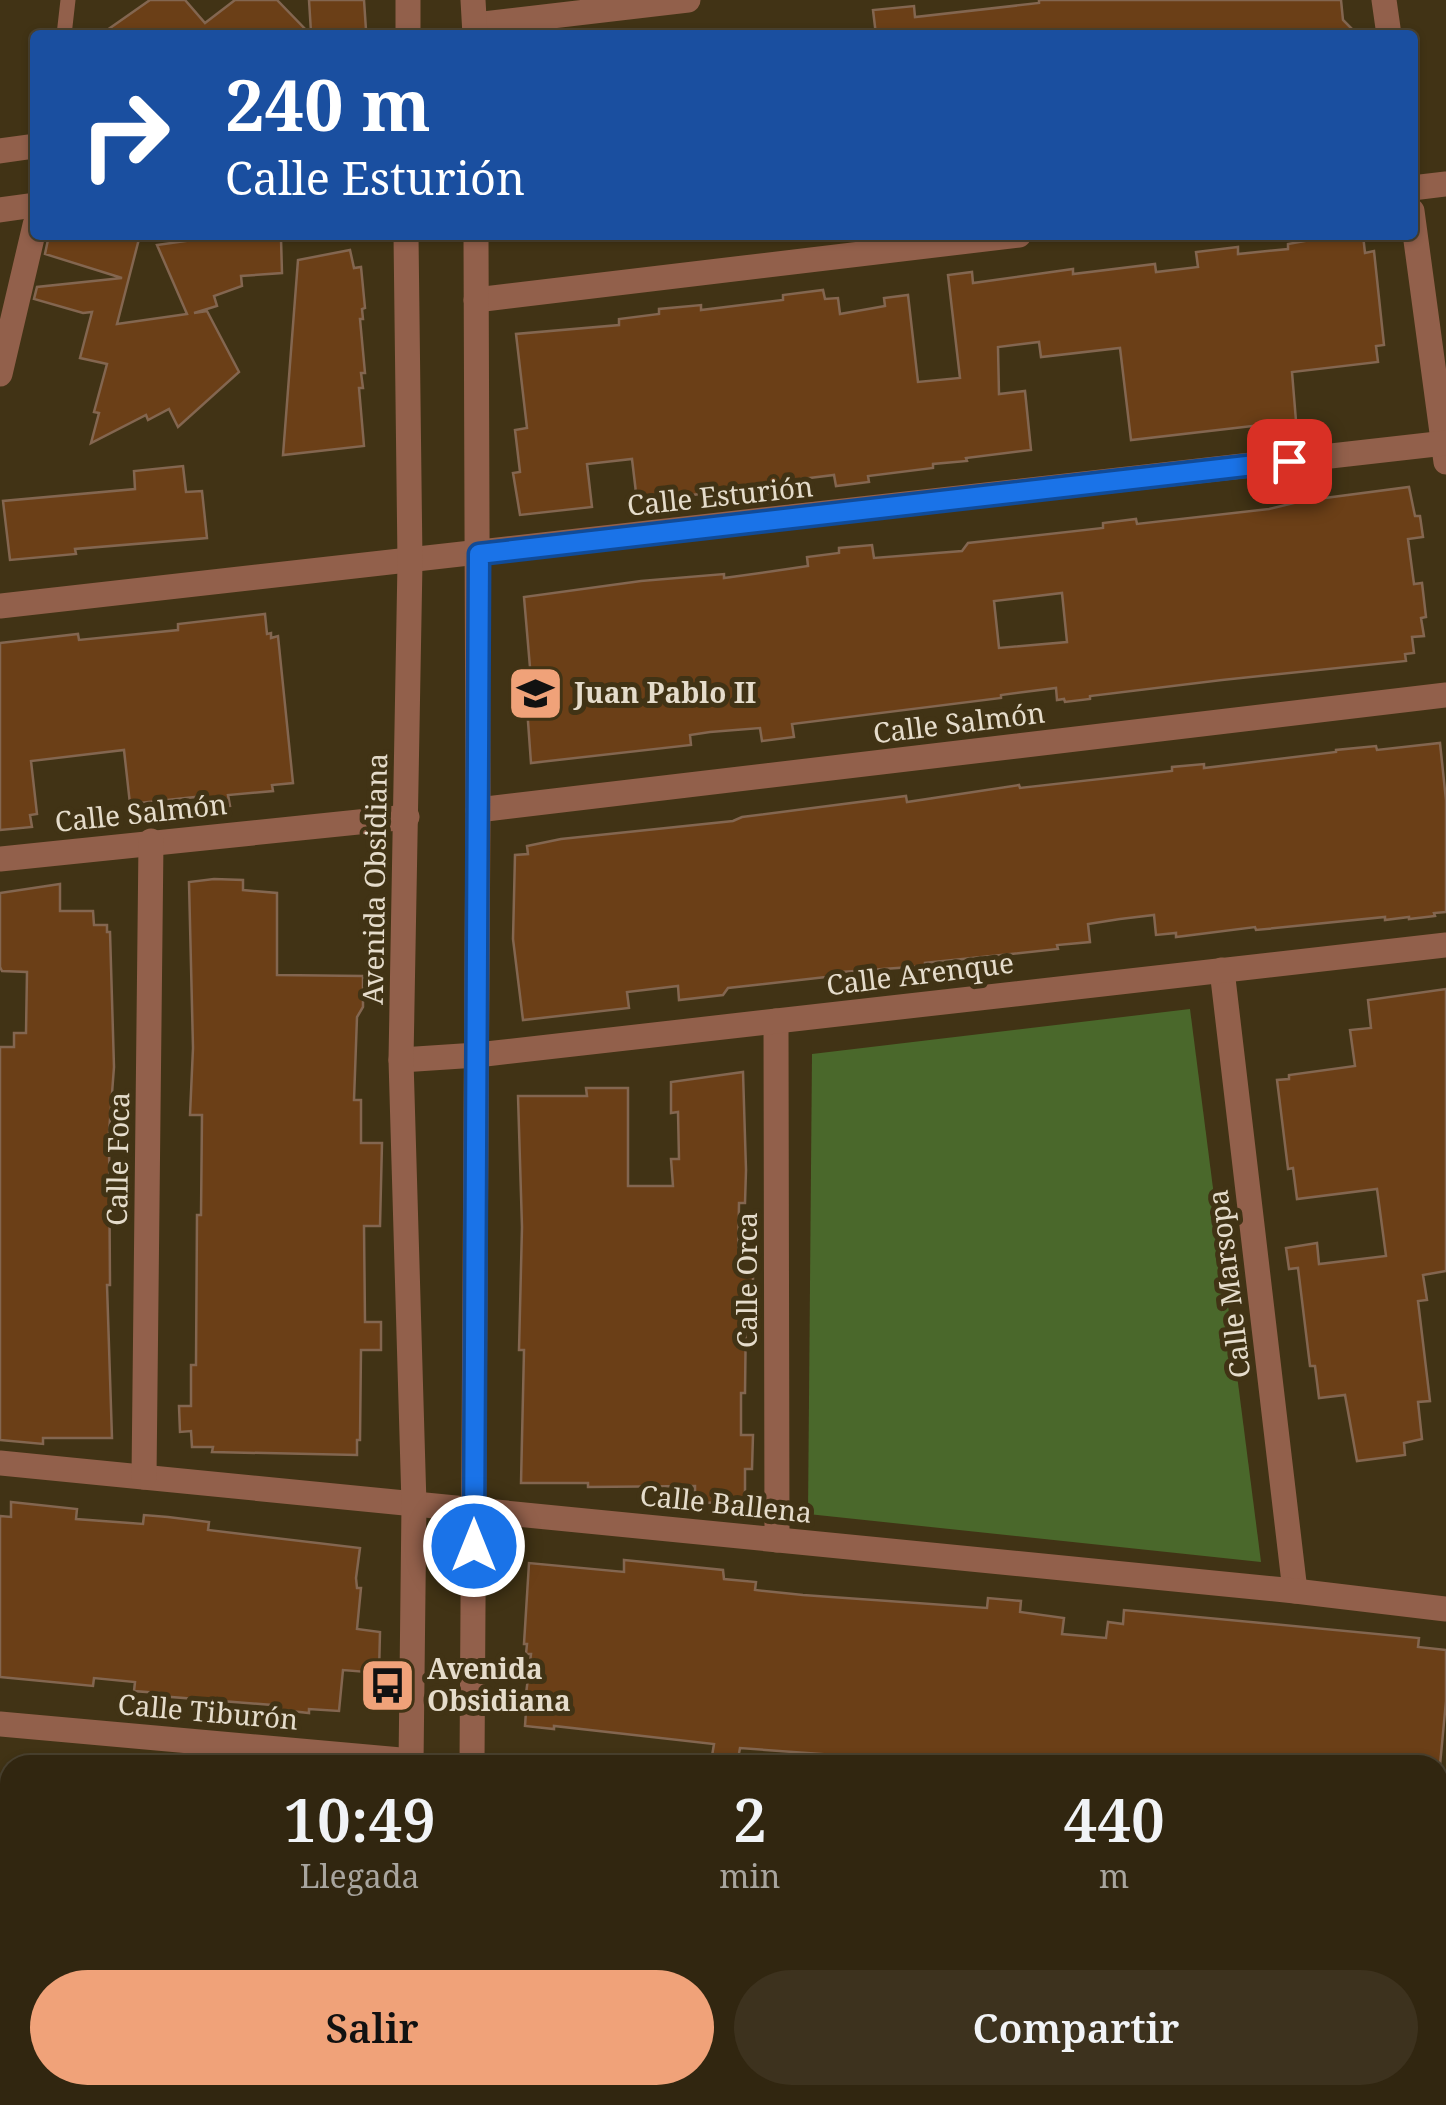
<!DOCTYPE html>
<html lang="es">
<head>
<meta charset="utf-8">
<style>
	body { margin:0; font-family:"Noto Serif",serif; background:#3d321e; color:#f1f3f6; height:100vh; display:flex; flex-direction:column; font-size:38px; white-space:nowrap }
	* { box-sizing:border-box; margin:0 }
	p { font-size:32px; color:#a8a59f }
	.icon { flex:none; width:55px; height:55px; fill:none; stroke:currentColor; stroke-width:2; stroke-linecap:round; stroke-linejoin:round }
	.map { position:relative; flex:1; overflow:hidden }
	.sheet { position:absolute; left:0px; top:1755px; width:1448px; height:350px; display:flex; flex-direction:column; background:#312610; border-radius:30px 30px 0 0; box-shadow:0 2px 8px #0004,0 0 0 2px #4c4330 }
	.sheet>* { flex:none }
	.top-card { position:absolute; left:30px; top:30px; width:1388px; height:210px; border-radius:10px; box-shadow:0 2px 8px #0004,0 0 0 2px #4c4330; background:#1a4fa0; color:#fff; overflow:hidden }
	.pin { position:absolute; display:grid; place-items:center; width:85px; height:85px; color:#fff; margin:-42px; border-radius:20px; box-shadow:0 5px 15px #0006 }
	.me { position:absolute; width:110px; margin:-55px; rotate:0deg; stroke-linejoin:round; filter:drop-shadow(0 0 8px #0008) }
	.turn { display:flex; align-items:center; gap:35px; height:210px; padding:0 30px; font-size:45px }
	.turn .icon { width:130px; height:130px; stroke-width:2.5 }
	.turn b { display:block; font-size:70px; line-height:85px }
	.eta { display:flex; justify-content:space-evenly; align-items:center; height:170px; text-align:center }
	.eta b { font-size:60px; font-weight:600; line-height:70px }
	.action { display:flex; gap:20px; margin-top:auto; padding:20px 30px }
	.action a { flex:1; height:115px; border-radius:60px; background:#f0a279; color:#111; font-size:40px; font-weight:600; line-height:115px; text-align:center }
	.action a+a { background:#3d321e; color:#f1f3f6 }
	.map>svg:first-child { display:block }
</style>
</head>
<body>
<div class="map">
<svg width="1446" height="2105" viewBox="0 0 1446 2105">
	<rect width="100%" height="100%" fill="#413315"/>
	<g fill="#4a682b">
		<polygon points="1190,1009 1261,1562 808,1514 812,1054"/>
		<polygon points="384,2095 502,2095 491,2105 396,2105"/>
	</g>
	<g fill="#6b3f17" stroke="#836650" stroke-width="2.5" fill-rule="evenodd">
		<polygon points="150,0 185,0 205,23 235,0 277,0 308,32 296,32 298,35 100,35"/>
		<polygon points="309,0 364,0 366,30 311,32"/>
		<polygon points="1039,0 1341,0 1343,20 1358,35 876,35 873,10 914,6 915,17 1039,3"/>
		<polygon points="49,235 140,235 117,324 187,314 157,245 228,235 266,235 281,239 282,273 241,276 242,286 214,296 217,306 194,313 207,311 239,372 178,427 169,409 148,420 146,415 91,443 99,413 94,412 107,364 80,358 92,312 83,313 34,299 37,287 122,278 45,254"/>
		<polygon points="1338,235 1363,235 1365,253 1374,251 1384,345 1376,346 1378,362 1292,372 1296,421 1131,440 1120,348 1041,357 1039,342 998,347 999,394 1025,391 1031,450 966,458 967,461 933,464 933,468 868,476 869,482 836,486 834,475 769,483 770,494 738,498 737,490 637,501 632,459 587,464 592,507 520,515 513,473 520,472 515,430 527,428 516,334 619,325 619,319 659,314 659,309 701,305 701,310 783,300 783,295 823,290 825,299 838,298 840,314 885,306 884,298 908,295 918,382 960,378 948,275 972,272 973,283 1073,269 1073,274 1155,264 1156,272 1198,267 1196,252 1238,247 1238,254 1288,249 1288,244"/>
		<polygon points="350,250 354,268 361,267 365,308 362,309 363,319 360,319 365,373 361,373 363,388 359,388 364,446 283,455 298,260"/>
		<polygon points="183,466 186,492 202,491 207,538 75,549 76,554 10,560 3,501 135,489 134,471"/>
		<path d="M1409,487L1415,516H1420L1423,537L1408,539L1414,584L1422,583L1426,617L1421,618L1424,636L1412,637L1414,653L1405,654L1406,661L1222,680L1090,696V699L1065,702L1064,699L1057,700L1056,688L1001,695V698L792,724L794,737L762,741L760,728L710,732L690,735L691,745L531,763L525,680L531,679L524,597L641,581L724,574V578L774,571L808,566L807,557L839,553V548L872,545L874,558L962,551L968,543L1103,528V523L1136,519L1137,524L1269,509L1302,501ZM1062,593L1067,642L999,648L994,601Z"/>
		<polygon points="265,614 267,634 271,633 271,638 278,636 293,783 272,785 273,791 228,795 230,806 197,809 196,797 130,804 124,750 31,761 37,814 30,815 32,827 0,830 0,643 78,634 79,640 178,630 178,624"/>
		<polygon points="1440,743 1446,800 1446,912 1434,913 1435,916 1409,919 1409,917 1385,920 1385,917 1256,930 1255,927 1176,937 1176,933 1156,935 1154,915 1120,919 1088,924 1090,942 1057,945 1058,949 925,963 925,966 841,972 826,977 728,988 723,995 679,1000 678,986 627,992 629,1008 523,1020 513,939 515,855 528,854 527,846 561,839 733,821 742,817 906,796 907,802 1019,785 1020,788 1172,771 1172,767 1204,764 1204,768 1336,752 1336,750 1376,746 1377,750"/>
		<polygon points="214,879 243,880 243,890 277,893 277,975 363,976 363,1007 357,1017 354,1100 361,1100 361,1143 382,1143 380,1226 364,1226 365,1322 381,1322 381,1350 361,1350 360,1440 357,1440 357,1455 212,1452 213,1447 192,1447 191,1431 180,1432 179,1406 191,1406 191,1365 196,1365 197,1215 201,1215 202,1115 190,1115 193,1048 189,882"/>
		<polygon points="60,884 60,911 93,911 94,925 107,925 107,932 110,932 114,1067 109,1133 110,1285 107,1285 112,1438 43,1438 43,1444 0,1440 0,1047 14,1047 14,1033 26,1033 27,972 2,971 0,967 0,893"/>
		<polygon points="1446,989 1446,1271 1423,1275 1427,1300 1418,1301 1430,1401 1418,1402 1422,1439 1404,1443 1405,1455 1357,1461 1345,1395 1319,1398 1315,1366 1310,1366 1298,1268 1289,1269 1286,1248 1317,1243 1319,1264 1386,1256 1377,1189 1297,1199 1293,1168 1288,1169 1277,1080 1289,1079 1289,1075 1355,1066 1350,1030 1371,1028 1368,1000"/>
		<polygon points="743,1072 746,1170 745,1203 739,1203 738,1269 753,1269 753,1309 746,1309 745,1393 741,1393 741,1435 753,1435 752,1469 745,1469 745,1502 695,1503 695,1486 588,1487 588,1483 521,1483 524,1350 519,1350 522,1227 518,1096 587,1096 586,1088 628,1088 628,1186 673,1186 671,1159 679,1159 678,1112 671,1113 671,1082"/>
		<polygon points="11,1502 77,1509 76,1519 143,1524 144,1515 168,1517 209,1522 208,1530 360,1548 356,1578 357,1588 361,1588 357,1629 380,1632 379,1673 343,1670 339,1711 309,1709 309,1713 272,1709 272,1705 159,1696 159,1693 134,1691 135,1682 94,1678 93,1686 0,1677 0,1516 11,1517"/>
		<polygon points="624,1560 723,1570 724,1579 756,1582 755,1590 803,1595 987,1608 988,1598 1021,1601 1020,1612 1064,1618 1062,1634 1106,1638 1108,1622 1123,1624 1124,1610 1419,1638 1418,1647 1446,1650 1446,1701 1440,1765 946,1765 897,1759 896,1765 892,1765 874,1763 875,1758 740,1748 738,1759 712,1756 714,1744 554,1726 554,1729 525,1726 526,1711 524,1710 531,1654 526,1654 527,1644 524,1644 529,1563 624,1572"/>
	</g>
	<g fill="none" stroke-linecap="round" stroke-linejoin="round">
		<polyline stroke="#92604b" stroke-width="15" points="64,35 68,0"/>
		<g stroke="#92604b" stroke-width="25">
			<polyline points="1384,0 1389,35"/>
			<polyline points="475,25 688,0"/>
			<polyline points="0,151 35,146"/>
			<polyline points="1412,188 1446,184"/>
			<polyline points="0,210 35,205"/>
			<polyline points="1412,211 1446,462"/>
			<polyline points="476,300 1019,235"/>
			<polyline points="0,374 35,225"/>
			<polyline points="0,606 1446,443"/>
			<polyline points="478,810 1446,695"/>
			<polyline points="0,859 407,817"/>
			<polyline points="1222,970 1295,1591"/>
			<polyline points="776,1021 777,1540"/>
			<polyline points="401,1060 477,1055 1446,945"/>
			<polyline points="0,1463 1295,1591 1446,1609"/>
			<polyline points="144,1477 151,841"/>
			<polyline points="0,1724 412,1761"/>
			<polyline points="1438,1853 1446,1854"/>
		</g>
		<g stroke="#92604b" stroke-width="25">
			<polyline points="408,0 408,35"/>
			<polyline points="473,0 475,35"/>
			<polyline points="406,235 410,562 401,1060 414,1504 411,1765"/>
			<polyline points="472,1765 478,810 476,235"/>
			<polyline points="0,1982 10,1983"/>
			<polyline points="1438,2083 1446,2083"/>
			<polyline points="351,2095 358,2105"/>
			<polyline points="980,2095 1084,2105"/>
			<polyline points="525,2105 533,2095"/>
		</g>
	</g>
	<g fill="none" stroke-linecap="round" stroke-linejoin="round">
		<defs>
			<polyline id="route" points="474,1546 479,554 1289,461"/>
		</defs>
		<use href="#route" stroke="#114b97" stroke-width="25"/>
		<use href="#route" stroke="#1a73e8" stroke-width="18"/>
	</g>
	<defs>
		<symbol id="school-square" viewBox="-11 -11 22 22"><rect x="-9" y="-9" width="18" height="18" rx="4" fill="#f0a279" stroke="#413315"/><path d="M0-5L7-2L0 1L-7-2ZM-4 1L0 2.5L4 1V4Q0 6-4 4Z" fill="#111"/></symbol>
		<symbol id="bus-square" viewBox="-11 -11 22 22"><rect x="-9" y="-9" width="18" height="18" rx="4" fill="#f0a279" stroke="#413315"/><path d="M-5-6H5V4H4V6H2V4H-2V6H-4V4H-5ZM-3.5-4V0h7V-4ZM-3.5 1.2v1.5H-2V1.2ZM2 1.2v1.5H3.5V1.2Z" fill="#111"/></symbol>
	</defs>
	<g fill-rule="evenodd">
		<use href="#school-square" x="504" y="662" width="63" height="63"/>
		<use href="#bus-square" x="356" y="1654" width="63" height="63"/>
	</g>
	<g text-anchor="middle" stroke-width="10" stroke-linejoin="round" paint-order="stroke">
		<g font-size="28" fill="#e5dccb" stroke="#413315">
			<text transform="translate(720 496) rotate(-6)" y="10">Calle Esturión</text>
			<text transform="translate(959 723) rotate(-7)" y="10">Calle Salmón</text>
			<text transform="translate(141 813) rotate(-6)" y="10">Calle Salmón</text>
			<text transform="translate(375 879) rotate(-89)" y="10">Avenida Obsidiana</text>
			<text transform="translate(920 974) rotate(-7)" y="10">Calle Arenque</text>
			<text transform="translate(118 1159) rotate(-89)" y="10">Calle Foca</text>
			<text transform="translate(747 1280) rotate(-90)" y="10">Calle Orca</text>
			<text transform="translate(1229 1284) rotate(-97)" y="10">Calle Marsopa</text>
			<text transform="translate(726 1504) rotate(6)" y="10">Calle Ballena</text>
			<text transform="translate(208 1712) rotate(5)" y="10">Calle Tiburón</text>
		</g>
		<g font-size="28" font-weight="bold" fill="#e5dccb" stroke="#413315" text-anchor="start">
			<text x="574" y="703">Juan Pablo II</text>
			<text x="427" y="1679">Avenida<tspan x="427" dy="32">Obsidiana</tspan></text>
		</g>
	</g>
</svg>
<div class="pin" style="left:1289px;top:461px;background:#d93025"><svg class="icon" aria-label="arrive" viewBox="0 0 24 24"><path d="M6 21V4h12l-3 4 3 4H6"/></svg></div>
<svg class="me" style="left:474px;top:1546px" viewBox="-20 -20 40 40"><circle r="17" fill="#1a73e8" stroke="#fff" stroke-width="3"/><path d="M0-11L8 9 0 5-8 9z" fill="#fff"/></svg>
<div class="top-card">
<div class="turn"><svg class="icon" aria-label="right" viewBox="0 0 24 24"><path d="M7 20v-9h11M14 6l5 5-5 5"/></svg><div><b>240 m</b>Calle Esturión</div></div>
</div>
<section class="sheet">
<div class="eta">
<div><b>10:49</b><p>Llegada</p></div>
<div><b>2</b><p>min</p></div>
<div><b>440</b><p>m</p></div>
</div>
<div class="action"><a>Salir</a><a>Compartir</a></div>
</section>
</div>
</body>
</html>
